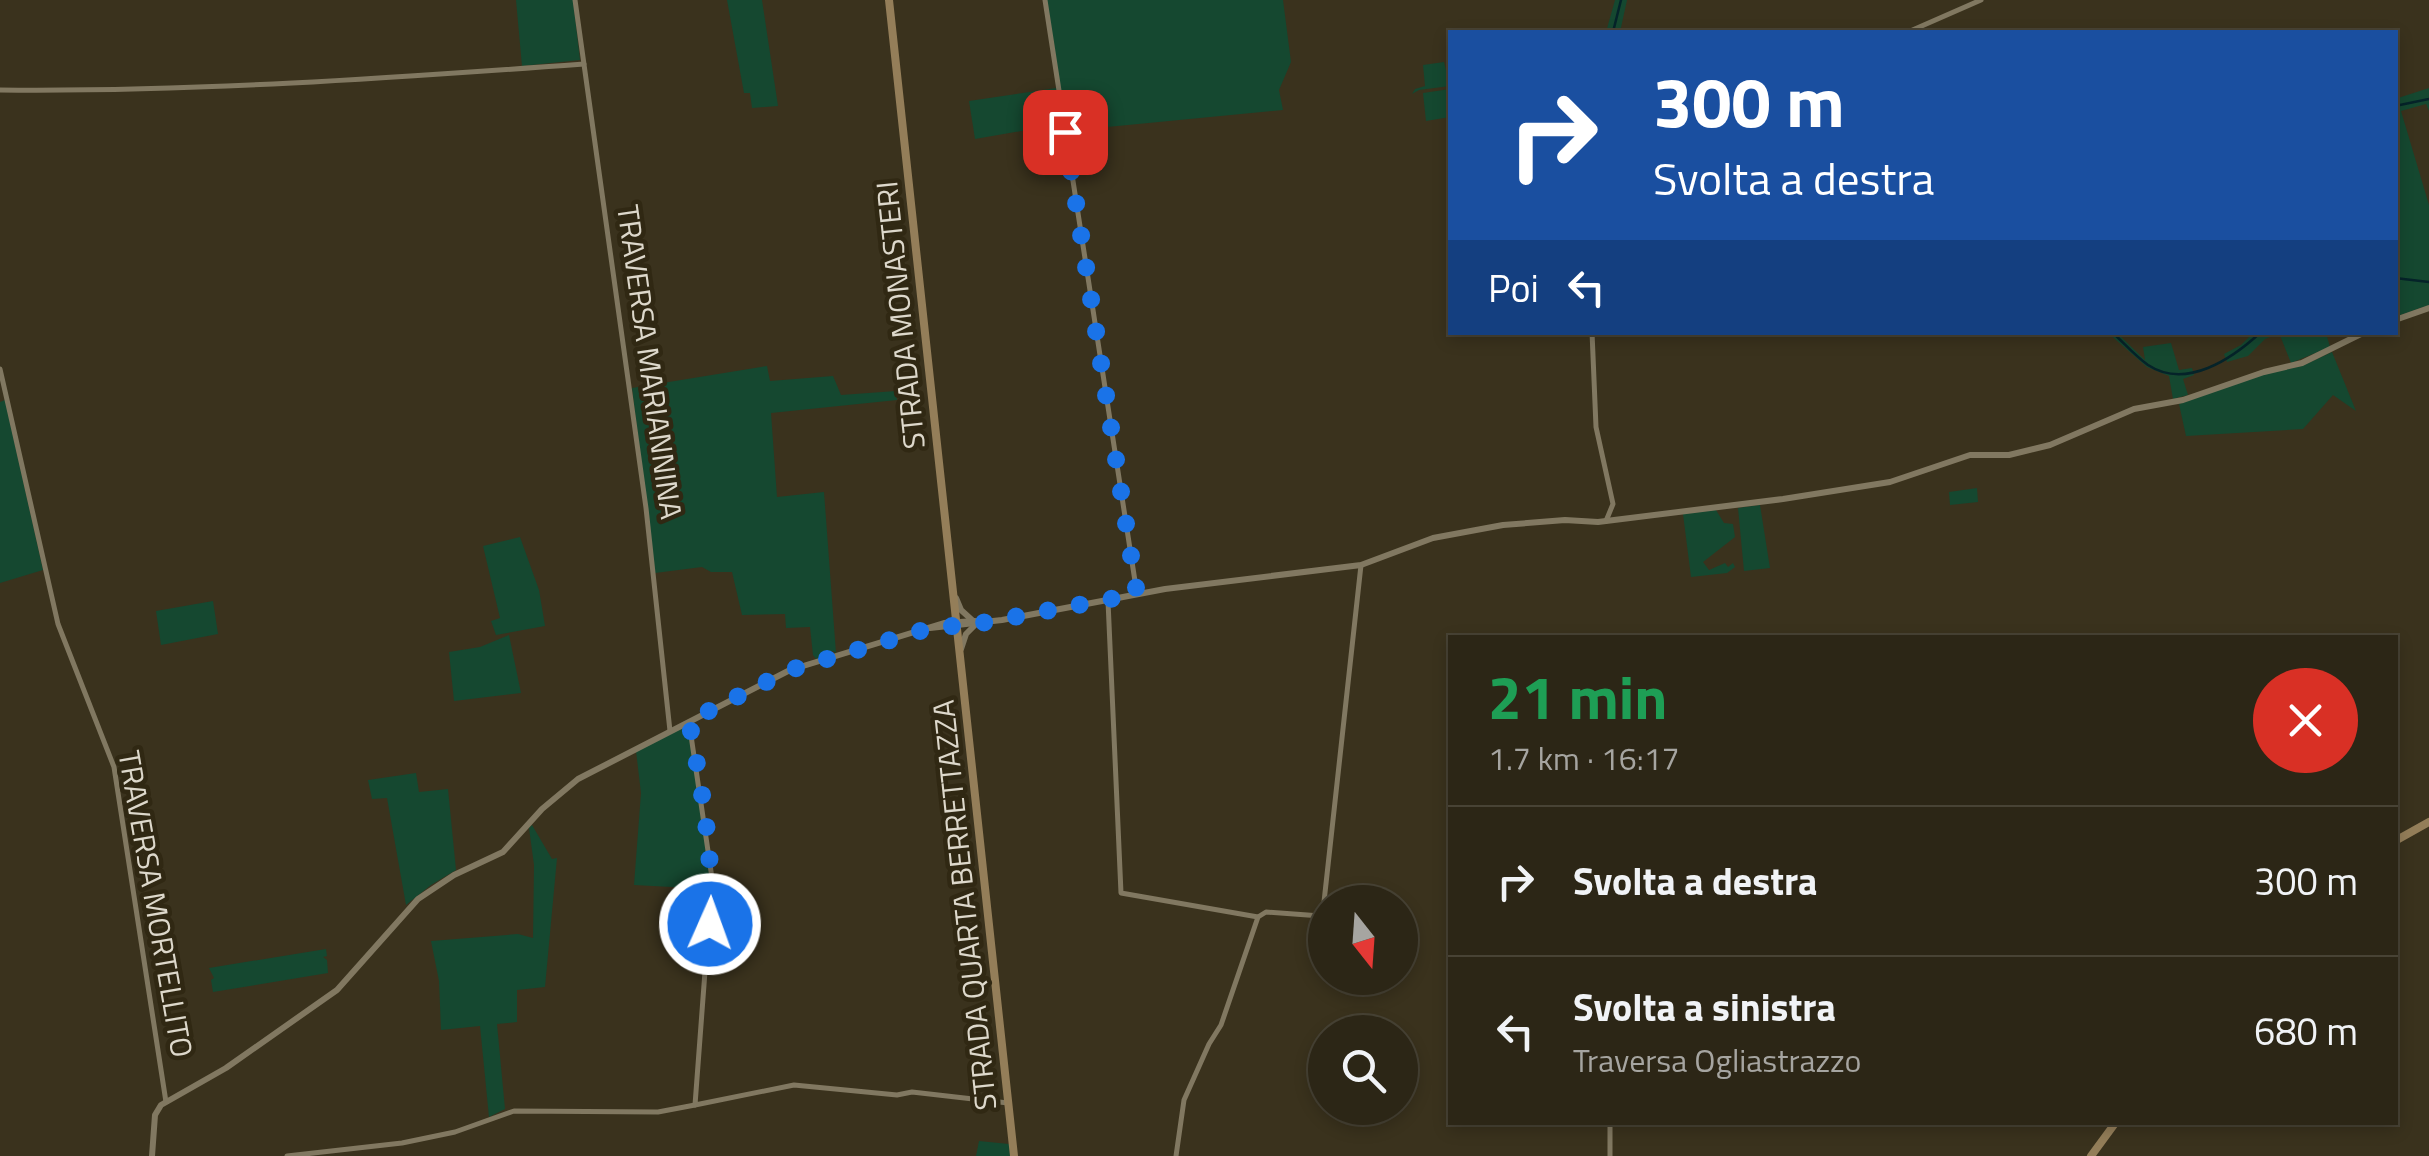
<!DOCTYPE html>
<html lang="it">
<head>
<meta charset="utf-8">
<style>
	body { margin:0; font-family:"Titillium Web",sans-serif; background:#383223; color:#f1f3f6; height:100vh; display:flex; flex-direction:column; font-size:38px; white-space:nowrap }
	* { box-sizing:border-box; margin:0 }
	p { font-size:32px; color:#a6a5a1 }
	.icon { flex:none; width:55px; height:55px; fill:none; stroke:currentColor; stroke-width:2; stroke-linecap:round; stroke-linejoin:round }
	.map { position:relative; flex:1; overflow:hidden }
	.side { position:absolute; left:1448px; top:635px; width:950px; height:490px; display:flex; flex-direction:column; background:#2c2616; border-radius:0px; box-shadow:0 5px 15px #0003,0 0 0 2px #484335 }
	.side>* { flex:none }
	.banner { position:absolute; left:1448px; top:30px; width:950px; height:305px; border-radius:0px; box-shadow:0 5px 15px #0003,0 0 0 2px #484335; background:#1a4fa0; color:#fff; overflow:hidden }
	.needle { width:65px; rotate:163deg }
	.tools { position:absolute; left:1308px; top:885px; display:grid; gap:20px }
	.tools a { display:grid; place-items:center; width:110px; height:110px; border-radius:50%; background:#2c2616; box-shadow:0 5px 15px #0003,0 0 0 2px #484335; font-size:50px }
	.pin { position:absolute; display:grid; place-items:center; width:85px; height:85px; color:#fff; margin:-42px; border-radius:20px; box-shadow:0 5px 15px #0006 }
	.me { position:absolute; width:110px; margin:-55px; rotate:2deg; stroke-linejoin:round; filter:drop-shadow(0 0 8px #0008) }
	.turn { display:flex; align-items:center; gap:35px; height:210px; padding:0 40px; font-size:45px }
	.turn .icon { width:130px; height:130px; stroke-width:2.5 }
	.turn b { display:block; font-size:70px; line-height:85px }
	.then { display:flex; align-items:center; height:95px; padding:0 40px; background:#0003; gap:20px; font-size:38px }
	.round { display:grid; place-items:center; flex:none; width:105px; height:105px; border-radius:52px; background:#383223 }
	.head { display:flex; align-items:center; justify-content:space-between; height:170px; padding:0 40px }
	h1 { font-size:60px; font-weight:700; line-height:75px; color:#1e9e55 }
	ul { padding:0; list-style:none }
	li { display:flex; align-items:center; gap:30px; height:150px; padding:0 40px; border-top:2px solid #484335 }
	li div { flex:1 }
	li b { display:block; font-size:38px }
	li em { font-style:normal }
	.map>svg:first-child { display:block }
</style>
</head>
<body>
<div class="map">
<svg width="2429" height="1156" viewBox="0 0 2429 1156">
	<rect width="100%" height="100%" fill="#3a321d"/>
	<g fill="#154830">
		<polygon points="516,0 573,0 580,60 522,66"/>
		<polygon points="727,0 762,0 778,106 752,108 750,93 744,93"/>
		<polygon points="1046,0 1283,0 1291,62 1279,90 1283,110 1066,131"/>
		<polygon points="1615,0 1627,0 1620,32 1606,32"/>
		<polygon points="1444,62 1450,86 1419,90 1412,94 1415,89 1425,86 1423,65"/>
		<polygon points="1056,88 1062,124 975,139 969,101"/>
		<polygon points="2429,88 2429,111 2426,104 2401,111 2429,205 2429,305 2395,317 2395,99"/>
		<polygon points="1450,89 1450,117 1426,121 1423,93"/>
		<polygon points="2254,332 2275,335 2265,339 2248,356 2227,362 2224,354 2241,345"/>
		<polygon points="2108,333 2117,333 2145,360 2143,347 2171,343 2179,370 2192,368 2194,375 2183,379 2188,395 2173,399 2169,376 2147,367"/>
		<polygon points="2279,333 2326,333 2330,347 2291,363"/>
		<polygon points="2332,352 2356,411 2333,395 2303,429 2186,436 2179,404 2263,374 2302,366"/>
		<polygon points="767,366 770,381 833,376 841,395 896,391 897,400 771,413 777,497 824,492 836,653 833,651 816,659 813,655 810,627 786,628 785,614 742,615 732,572 711,572 702,567 655,573 632,388"/>
		<polygon points="5,400 43,570 0,583 0,402"/>
		<polygon points="1977,488 1978,502 1950,505 1949,492"/>
		<polygon points="1760,505 1770,568 1744,571 1738,508"/>
		<polygon points="1716,510 1724,523 1733,524 1735,537 1703,562 1709,570 1725,563 1728,567 1733,563 1735,567 1727,573 1691,577 1683,514"/>
		<polygon points="520,537 539,590 545,626 496,635 491,621 500,618 483,546"/>
		<polygon points="213,601 218,634 161,645 156,611"/>
		<polygon points="509,635 521,693 454,701 449,652 480,647"/>
		<polygon points="684,727 690,730 710,872 709,889 634,885 641,793 636,751"/>
		<polygon points="416,773 419,792 448,789 456,870 431,885 406,905 387,798 372,799 368,780"/>
		<polygon points="532,825 552,859 557,858 545,987 517,990 517,1022 497,1024 505,1109 489,1117 480,1026 441,1030 439,981 431,941 518,934 533,938 534,865 529,828"/>
		<polygon points="326,949 327,956 323,957 327,960 328,973 213,992 211,980 214,978 209,968"/>
		<polygon points="979,1141 1009,1144 1010,1156 976,1156"/>
	</g>
	<g fill="none" stroke-linecap="round" stroke-linejoin="round">
		<g stroke="#052329" stroke-width="2.5">
			<polyline points="1613,32 1621,0"/>
			<polyline points="2395,106 2429,99"/>
			<polyline points="2395,278 2429,282"/>
			<path d="M2112,332C2124,343 2135,356 2148,365C2186,390 2232,359 2261,332"/>
		</g>
		<g stroke="#817861" stroke-width="5">
			<polyline points="575,0 646,508 670,731"/>
			<polyline points="1045,0 1137,594"/>
			<polyline points="1908,32 1981,0"/>
			<path d="M0,90C195,92 390,78 584,64"/>
			<polyline points="1592,332 1596,427 1613,504 1606,521"/>
			<polyline points="0,369 58,624 114,767 166,1102"/>
			<polyline points="1108,601 1121,893 1258,917"/>
			<polyline points="689,722 712,878 695,1105 794,1085 897,1095 912,1092 1008,1103"/>
			<polyline points="287,1156 402,1143 455,1132 514,1111 658,1112 695,1105"/>
			<polyline points="1176,1156 1184,1100 1209,1044 1221,1025 1258,917 1266,912 1321,916 1323,911 1361,565"/>
			<polyline points="1610,1156 1610,1122"/>
		</g>
		<g stroke="#817861" stroke-width="6">
			<polyline points="2395,320 2429,308"/>
			<polyline points="956,598 961,610 972,620"/>
			<polyline points="930,628 1002,620 1165,589 1361,565 1433,538 1503,525 1565,520 1598,522 1783,499 1890,482 1970,455 2009,455 2050,445 2134,409 2183,400 2264,372 2302,363 2365,332"/>
			<polyline points="961,649 966,634 974,626"/>
			<polyline points="152,1156 155,1115 161,1105 226,1068 337,990 418,899 454,875 503,852 542,809 578,779 790,670 944,623 975,621"/>
		</g>
		<g stroke="#947e59" stroke-width="8">
			<polyline points="889,0 1014,1156"/>
			<polyline points="2395,841 2429,822"/>
			<polyline points="2091,1156 2116,1122"/>
		</g>
	</g>
	<g fill="none" stroke-linecap="round" stroke-linejoin="round">
		<path stroke="#1a73e8" stroke-width="18" stroke-dasharray="0 32.4" d="M710,924C714,855 702,789 689,721L790,670L897,638L930,628L976,624L1137,594L1065,132"/>
	</g>
	<g text-anchor="middle" stroke-width="9" stroke-linejoin="round" paint-order="stroke">
		<g font-size="30" fill="#ddd8cb" stroke="#302813">
			<text transform="translate(901 315) rotate(-96)" y="10">STRADA MONASTERI</text>
			<text transform="translate(649 362) rotate(82)" y="10">TRAVERSA MARIANNINA</text>
			<text transform="translate(155 904) rotate(80)" y="10">TRAVERSA MORTELLITO</text>
			<text transform="translate(965 905) rotate(-96)" y="10">STRADA QUARTA BERRETTAZZA</text>
		</g>
	</g>
</svg>
<div class="tools">
<a><svg class="needle" viewBox="-14 -14 28 28"><path d="M0-13l5 13h-10z" fill="#e53935"/><path d="M0 13l5-13h-10z" fill="#a6a5a1"/></svg></a>
<a><svg class="icon" aria-label="search" viewBox="0 0 24 24"><circle cx="10" cy="10" r="6"/><path d="M15 15l6 6"/></svg></a>
</div>
<div class="pin" style="left:1065px;top:132px;background:#d93025"><svg class="icon" aria-label="arrive" viewBox="0 0 24 24"><path d="M6 21V4h12l-3 4 3 4H6"/></svg></div>
<svg class="me" style="left:710px;top:924px" viewBox="-20 -20 40 40"><circle r="17" fill="#1a73e8" stroke="#fff" stroke-width="3"/><path d="M0-11L8 9 0 5-8 9z" fill="#fff"/></svg>
<div class="banner">
<div class="turn"><svg class="icon" aria-label="right" viewBox="0 0 24 24"><path d="M7 20v-9h11M14 6l5 5-5 5"/></svg><div><b>300 m</b>Svolta a destra</div></div>
<div class="then">Poi<svg class="icon" aria-label="left" viewBox="0 0 24 24"><path d="M17 20v-9H6M10 6l-5 5 5 5"/></svg></div>
</div>
<section class="side">
<div class="head"><div><h1>21 min</h1><p>1.7 km · 16:17</p></div><a class="round" style="background:#d93025;color:#fff"><svg class="icon" aria-label="close" viewBox="0 0 24 24"><path d="M6 6l12 12M18 6L6 18"/></svg></a></div>
<ul>
<li><svg class="icon" aria-label="right" viewBox="0 0 24 24"><path d="M7 20v-9h11M14 6l5 5-5 5"/></svg><div><b>Svolta a destra</b></div><em>300 m</em></li>
<li><svg class="icon" aria-label="left" viewBox="0 0 24 24"><path d="M17 20v-9H6M10 6l-5 5 5 5"/></svg><div><b>Svolta a sinistra</b><p>Traversa Ogliastrazzo</p></div><em>680 m</em></li>
</ul>
</section>
</div>
</body>
</html>
